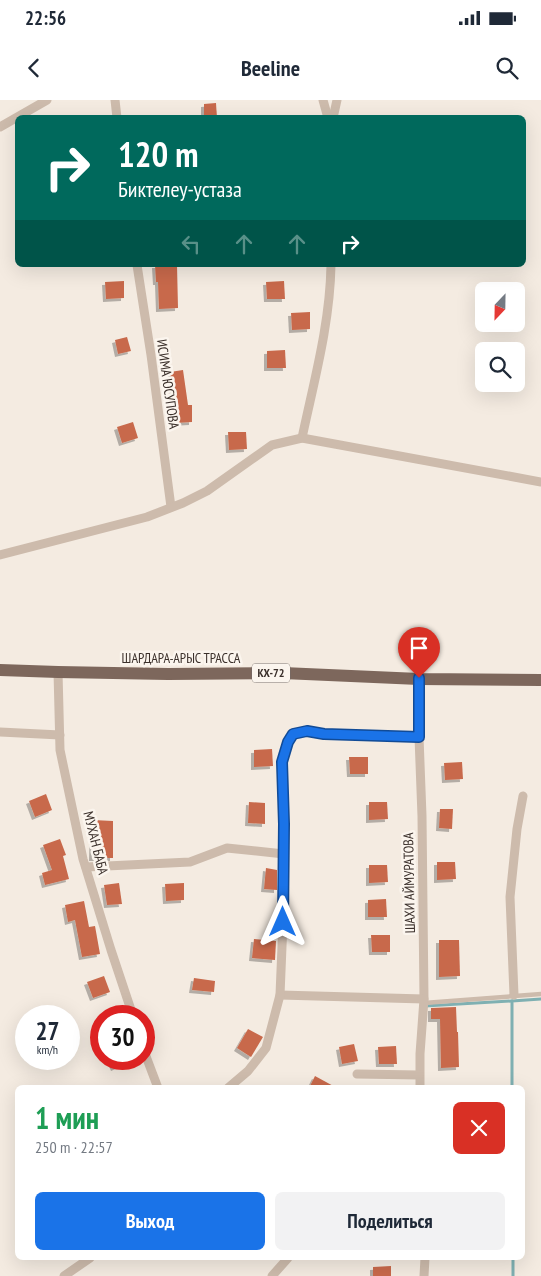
<!DOCTYPE html>
<html lang="ru">
<head>
<meta charset="utf-8">
<style>
	body { margin:0; font-family:"PT Sans Narrow",sans-serif; background:#f2f2f3; color:#1f2937; height:100vh; display:flex; flex-direction:column; font-size:19px; white-space:nowrap }
	* { box-sizing:border-box; margin:0 }
	p { font-size:16px; color:#747a83 }
	.icon { flex:none; width:28px; height:28px; fill:none; stroke:currentColor; stroke-width:2; stroke-linecap:round; stroke-linejoin:round }
	.map { position:relative; flex:1; overflow:hidden }
	.sheet { position:absolute; left:15px; top:985px; width:510px; height:175px; display:flex; flex-direction:column; background:#fff; border-radius:8px; box-shadow:0 5px 20px #0002 }
	.sheet>* { flex:none }
	.banner { position:absolute; left:15px; top:15px; width:511px; height:152px; border-radius:8px; box-shadow:0 5px 20px #0002; background:#00695c; color:#fff; overflow:hidden }
	.needle { width:32px; rotate:202deg }
	.controls { position:absolute; left:475px; top:182px; display:grid; gap:10px }
	.controls a { display:grid; place-items:center; width:50px; height:50px; border-radius:8px; background:#fff; box-shadow:0 5px 20px #0002; font-size:25px }
	.speed { position:absolute; left:15px; top:905px; display:flex; gap:10px; font-size:25px; font-weight:700; text-align:center }
	.speed>* { display:grid; place-content:center; width:65px; height:65px; border-radius:50%; background:#fff; box-shadow:0 5px 20px #0002; line-height:1 }
	.speed small { font-size:12px; font-weight:400 }
	.speed .limit { border:8px solid #d22; background:#fff; color:#111 }
	.pin { position:absolute; display:grid; place-items:center; width:42px; height:42px; color:#fff; margin:-51px -21px; border-radius:50% 50% 50% 0; rotate:-45deg; box-shadow:0 0 5px #0007 }
	.pin .icon { rotate:45deg }
	.me { position:absolute; width:55px; margin:-28px; rotate:0deg; stroke-linejoin:round; filter:drop-shadow(0 0 4px #0008) }
	.turn { display:flex; align-items:center; gap:18px; height:105px; padding:0 20px; font-size:22px }
	.turn .icon { width:65px; height:65px; stroke-width:2.5 }
	.turn b { display:block; font-size:35px; line-height:42px }
	.lanes { display:flex; align-items:center; height:48px; padding:0 20px; background:#0003; justify-content:center; gap:25px; direction:ltr }
	.lanes .off { opacity:.35 }
	.round { display:grid; place-items:center; flex:none; width:52px; height:52px; border-radius:8px; background:#f2f2f3 }
	.overview { display:flex; align-items:center; justify-content:space-between; height:85px; padding:0 20px }
	h1 { font-size:30px; font-weight:600; line-height:38px; color:#1e9e55 }
	.action { display:flex; gap:10px; margin-top:auto; padding:10px 20px }
	.action a { flex:1; height:58px; border-radius:8px; background:#1a73e8; color:#fff; font-size:20px; font-weight:600; line-height:58px; text-align:center }
	.action a+a { background:#f2f2f3; color:#1f2937 }
	.status { display:flex; justify-content:space-between; align-items:center; height:35px; padding:0 25px; background:#fff; direction:ltr }
	.status svg { height:14px; fill:currentColor }
	header { display:flex; justify-content:space-between; align-items:center; height:65px; padding:0 20px; background:#fff; font-size:22px; font-weight:600 }
	.map>svg:first-child { display:block }
</style>
</head>
<body>
<div class="status"><b>22:56</b><svg viewBox="0 0 49 12"><path d="M0 12V9h3v3zM5 12V6h3v6zM10 12V3h3v9zM15 12V0h3v12zM26 1h20v11H26zM47 4h2v5h-2z"/></svg></div>
<header><svg class="icon" aria-label="back" viewBox="0 0 24 24"><path d="M15 5l-7 7 7 7"/></svg>Beeline<svg class="icon" aria-label="search" viewBox="0 0 24 24"><circle cx="10" cy="10" r="6"/><path d="M15 15l6 6"/></svg></header>
<div class="map">
<svg width="541" height="1176" viewBox="0 0 541 1176">
	<defs>
		<filter id="shadow"><feDropShadow dx="-3" dy="3" stdDeviation="0" flood-color="#0004"/></filter>
	</defs>
	<rect width="100%" height="100%" fill="#f4ebe1"/>
	<g fill="none" stroke-linecap="round" stroke-linejoin="round">
		<g stroke="#7fb0b2" stroke-width="3">
			<polyline points="425,906 512,901"/>
			<polyline points="512,988 512,901 541,899"/>
			<polyline points="513,1158 513,1176"/>
		</g>
	</g>
	<g fill="#c8694b" filter="url(#shadow)">
		<polygon points="216,3 217,18 204,18 204,4"/>
		<polygon points="155,165 177,165 178,208 159,209 158,182 156,182"/>
		<polygon points="124,181 124,198 106,199 105,182"/>
		<polygon points="284,181 285,199 267,199 266,182"/>
		<polygon points="310,212 310,229 292,230 291,213"/>
		<polygon points="127,237 131,251 118,254 115,240"/>
		<polygon points="285,250 286,268 267,268 267,251"/>
		<polygon points="183,270 188,305 192,305 192,322 174,323 173,306 175,306 170,272"/>
		<polygon points="133,322 138,338 122,343 117,327"/>
		<polygon points="228,332 246,332 247,349 229,350"/>
		<polygon points="272,649 273,666 254,667 254,650"/>
		<polygon points="349,657 368,657 368,674 350,674"/>
		<polygon points="462,662 463,679 445,680 444,663"/>
		<polygon points="46,694 52,710 35,717 29,701"/>
		<polygon points="249,702 265,703 265,724 248,723"/>
		<polygon points="369,702 387,702 388,719 369,720"/>
		<polygon points="440,709 453,709 452,729 439,728"/>
		<polygon points="93,720 113,721 113,758 92,758"/>
		<polygon points="60,739 66,755 63,756 69,779 45,785 42,773 52,770 43,745"/>
		<polygon points="437,762 455,762 456,779 437,780"/>
		<polygon points="369,765 387,765 388,782 369,783"/>
		<polygon points="266,768 277,770 277,790 264,789"/>
		<polygon points="119,783 122,804 107,805 104,785"/>
		<polygon points="184,783 184,800 166,801 165,784"/>
		<polygon points="386,799 387,817 368,817 368,800"/>
		<polygon points="84,801 89,827 95,826 100,854 82,857 75,820 68,822 65,805"/>
		<polygon points="371,835 390,835 390,852 372,852"/>
		<polygon points="254,839 276,841 275,860 252,858"/>
		<polygon points="439,840 459,840 460,876 439,877"/>
		<polygon points="104,876 110,892 93,898 87,882"/>
		<polygon points="194,878 215,881 214,892 192,890"/>
		<polygon points="456,907 457,932 458,932 459,967 441,968 440,919 431,919 431,908"/>
		<polygon points="248,929 263,937 251,957 237,948"/>
		<polygon points="354,944 358,961 342,964 339,947"/>
		<polygon points="396,946 397,964 379,964 378,947"/>
		<polygon points="110,959 135,959 114,968"/>
		<polygon points="315,976 337,988 309,988"/>
		<polygon points="391,1166 391,1176 373,1176 373,1167"/>
	</g>
	<g fill="none" stroke-linecap="round" stroke-linejoin="round">
		<polyline stroke="#cdbbac" stroke-width="4.5" points="424,903 541,894"/>
		<g stroke="#cdbbac" stroke-width="9">
			<polyline points="115,0 117,18"/>
			<polyline points="323,0 328,18"/>
			<polyline points="333,18 337,0"/>
			<polyline points="0,27 47,0"/>
			<polyline points="137,165 151,255 171,407"/>
			<path d="M302,338C314,281 330,224 331,165"/>
			<polyline points="0,455 147,417 183,403 207,391 272,345 302,338 541,382"/>
			<polyline points="58,572 60,650 83,759 111,850 133,916"/>
			<polyline points="419,579 419,637 422,716 424,899 420,954 420,988"/>
			<polyline points="0,632 60,635"/>
			<polyline points="86,767 190,762 227,748 284,754"/>
			<polyline points="280,895 424,899"/>
			<polyline points="514,895 510,797 517,729 523,696"/>
			<polyline points="144,951 158,988"/>
			<polyline points="357,974 419,975"/>
			<polyline points="228,988 248,971 266,948 280,895 283,822 284,724 282,662 288,642 293,635 307,631 324,634 419,637"/>
			<polyline points="64,1176 90,1158"/>
			<polyline points="272,1176 288,1158"/>
			<polyline points="424,1176 425,1158"/>
		</g>
		<polyline stroke="#7d675c" stroke-width="12" points="0,570 58,572 168,574 283,573 419,579 541,580"/>
	</g>
	<g fill="none" stroke-linecap="round" stroke-linejoin="round">
		<defs>
			<polyline id="route" points="283,822 284,724 282,662 288,642 293,634 307,631 324,634 419,637 419,578"/>
		</defs>
		<use href="#route" stroke="#114b97" stroke-width="12"/>
		<use href="#route" stroke="#1a73e8" stroke-width="9"/>
	</g>
	<g text-anchor="middle" stroke-width="5" stroke-linejoin="round" paint-order="stroke">
		<rect fill="#fbf5ee" stroke="#756b66" stroke-width="1" x="252" y="563.5" width="38" height="19" rx="4"/>
		<g font-size="12" font-weight="bold" fill="#3b302b">
			<text x="271" y="577">КХ-72</text>
		</g>
		<g font-size="14" fill="#3b302b" stroke="#fbf5ee">
			<text transform="translate(168 284) rotate(82)" y="5">ИСИМА ЮСУПОВА</text>
			<text x="181" y="563">ШАРДАРА-АРЫС ТРАССА</text>
			<text transform="translate(96 743) rotate(76)" y="5">МУХАН БАБА</text>
			<text transform="translate(409 783) rotate(-91)" y="5">ШАХИ АЙМУРАТОВА</text>
		</g>
	</g>
</svg>
<div class="controls">
<a><svg class="needle" viewBox="-14 -14 28 28"><path d="M0-13l5 13h-10z" fill="#e53935"/><path d="M0 13l5-13h-10z" fill="#747a83"/></svg></a>
<a><svg class="icon" aria-label="search" viewBox="0 0 24 24"><circle cx="10" cy="10" r="6"/><path d="M15 15l6 6"/></svg></a>
</div>
<div class="speed"><div>27<small>km/h</small></div><div class="limit">30</div></div>
<div class="pin" style="left:419px;top:578px;background:#d93025"><svg class="icon" aria-label="arrive" viewBox="0 0 24 24"><path d="M6 21V4h12l-3 4 3 4H6"/></svg></div>
<svg class="me" style="left:283px;top:822px" viewBox="-20 -20 40 40"><path d="M0-17L14 15 0 8-14 15z" fill="#1a73e8" stroke="#fff" stroke-width="4"/></svg>
<div class="banner">
<div class="turn"><svg class="icon" aria-label="right" viewBox="0 0 24 24"><path d="M7 20v-9h11M14 6l5 5-5 5"/></svg><div><b>120 m</b>Биктелеу-устаза</div></div>
<div class="lanes"><svg class="icon off" aria-label="left" viewBox="0 0 24 24"><path d="M17 20v-9H6M10 6l-5 5 5 5"/></svg><svg class="icon off" aria-label="ahead" viewBox="0 0 24 24"><path d="M12 20V5M6 11l6-6 6 6"/></svg><svg class="icon off" aria-label="ahead" viewBox="0 0 24 24"><path d="M12 20V5M6 11l6-6 6 6"/></svg><svg class="icon" aria-label="right" viewBox="0 0 24 24"><path d="M7 20v-9h11M14 6l5 5-5 5"/></svg></div>
</div>
<section class="sheet">
<div class="overview"><div><h1>1 мин</h1><p>250 m · 22:57</p></div><a class="round" style="background:#d93025;color:#fff"><svg class="icon" aria-label="close" viewBox="0 0 24 24"><path d="M6 6l12 12M18 6L6 18"/></svg></a></div>
<div class="action"><a>Выход</a><a>Поделиться</a></div>
</section>
</div>
</body>
</html>
